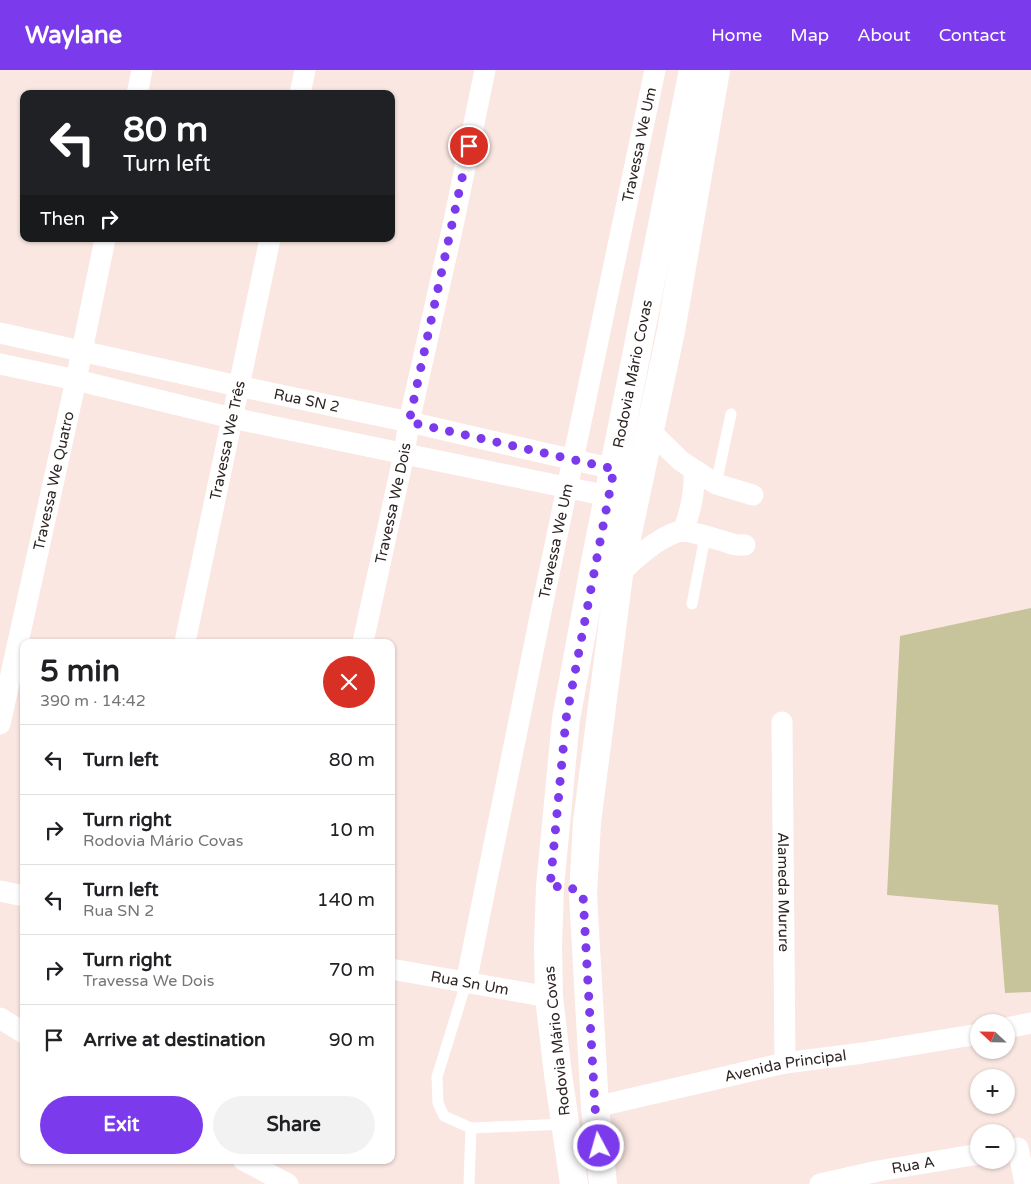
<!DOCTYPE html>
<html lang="en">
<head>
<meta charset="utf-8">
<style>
	body { margin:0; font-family:"Varela Round",sans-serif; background:#f2f2f2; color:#202124; height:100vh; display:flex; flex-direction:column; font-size:19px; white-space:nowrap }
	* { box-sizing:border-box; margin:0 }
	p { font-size:16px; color:#757577 }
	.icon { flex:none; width:28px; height:28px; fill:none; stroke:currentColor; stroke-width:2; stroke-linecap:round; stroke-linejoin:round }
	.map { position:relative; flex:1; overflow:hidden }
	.panel { position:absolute; left:20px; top:569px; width:375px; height:525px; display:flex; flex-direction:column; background:#fff; border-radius:10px; box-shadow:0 1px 4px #0004 }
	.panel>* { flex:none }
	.hud { position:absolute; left:20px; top:20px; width:375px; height:152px; border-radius:10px; box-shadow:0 1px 4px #0004; background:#202124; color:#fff; overflow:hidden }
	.needle { width:32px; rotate:292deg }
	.fabs { position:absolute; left:970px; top:944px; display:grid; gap:10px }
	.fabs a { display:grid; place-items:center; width:45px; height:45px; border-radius:50%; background:#fff; box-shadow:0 1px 4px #0004; font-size:25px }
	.pin { position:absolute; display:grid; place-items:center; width:42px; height:42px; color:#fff; margin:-21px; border:2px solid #fff; border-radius:50%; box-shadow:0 1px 5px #0007 }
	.me { position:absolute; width:55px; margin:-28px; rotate:354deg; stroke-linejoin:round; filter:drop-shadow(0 0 4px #0008) }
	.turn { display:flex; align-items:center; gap:18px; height:105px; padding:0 20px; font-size:22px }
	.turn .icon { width:65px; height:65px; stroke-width:2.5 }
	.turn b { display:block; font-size:35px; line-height:42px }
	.then { display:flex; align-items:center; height:48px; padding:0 20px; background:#0003; gap:10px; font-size:19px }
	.round { display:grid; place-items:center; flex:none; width:52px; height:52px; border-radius:26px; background:#f2f2f2 }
	.headline { display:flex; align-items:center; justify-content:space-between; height:85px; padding:0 20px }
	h1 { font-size:30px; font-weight:700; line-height:38px }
	.cta { display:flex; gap:10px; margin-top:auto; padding:10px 20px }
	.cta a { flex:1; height:58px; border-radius:30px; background:#7c3aed; color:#fff; font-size:20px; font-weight:700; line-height:58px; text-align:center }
	.cta a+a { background:#f2f2f2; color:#202124 }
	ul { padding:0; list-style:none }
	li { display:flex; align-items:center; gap:15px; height:70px; padding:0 20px; border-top:1px solid #e0e0e0 }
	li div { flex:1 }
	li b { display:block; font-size:19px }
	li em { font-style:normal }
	header { display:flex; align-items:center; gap:30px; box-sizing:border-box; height:70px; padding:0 25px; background:#7c3aed; color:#fff }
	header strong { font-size:24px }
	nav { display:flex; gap:28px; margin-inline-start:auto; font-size:18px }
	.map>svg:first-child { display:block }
</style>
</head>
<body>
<header>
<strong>Waylane</strong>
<nav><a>Home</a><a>Map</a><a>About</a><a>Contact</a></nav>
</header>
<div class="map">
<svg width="1031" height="1114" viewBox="0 0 1031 1114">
	<rect width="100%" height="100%" fill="#fae7e2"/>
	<polygon fill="#c7c39a" points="1031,538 1031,922 1005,923 998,835 887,825 900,566"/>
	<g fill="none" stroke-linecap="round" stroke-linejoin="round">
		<g stroke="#fff" stroke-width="11">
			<polyline points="716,414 731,344"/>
			<polyline points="692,534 705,467"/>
			<polyline points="466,913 437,1007 438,1033 444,1046 471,1058 469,1114"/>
			<polyline points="471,1058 566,1054"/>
		</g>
		<g stroke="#fff" stroke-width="21">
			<polyline points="137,24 142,0"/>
			<polyline points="300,24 305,0"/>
			<path id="s1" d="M0,263L238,316L409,352L614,399"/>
			<polyline points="0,294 76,310 232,348 608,426"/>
			<polyline points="649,360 681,391 716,414 753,425"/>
			<path d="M683,461C691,441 695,422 694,400"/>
			<path d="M619,505C631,491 663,463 683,461C691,461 726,472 736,475H745"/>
			<path id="s2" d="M185,572L270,169"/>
			<path id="s3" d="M363,572L404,384L409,352L454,151L485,0"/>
			<path id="s4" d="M782,652L785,993"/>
			<path id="s5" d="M0,654L76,310L105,169"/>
			<polyline points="0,821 24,826"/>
			<path id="s6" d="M391,899L549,927"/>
			<path id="s7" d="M466,913L542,537L655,0"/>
			<polyline points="0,948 24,963"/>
			<polyline points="1006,958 1031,953"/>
			<path id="s8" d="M595,1037L785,993L863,983L979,964"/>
			<polyline points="1018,1078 1025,1114"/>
			<polyline points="243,1090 288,1114"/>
			<path id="s9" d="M820,1114L878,1101L979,1084"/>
		</g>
		<g stroke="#fff" stroke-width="28">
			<path id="s10" d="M574,1114L558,1004L549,927L548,876L550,817L566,649L595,492L693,0"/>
			<polyline points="603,1114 595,1037 583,825 587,752 619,505 671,261 716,0"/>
		</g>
	</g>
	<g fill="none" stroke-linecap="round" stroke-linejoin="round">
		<polyline stroke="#7c3aed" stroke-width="9" stroke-dasharray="0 16.2" points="469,76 409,352 614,399 566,649 550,817 568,816 583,825 595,1037 599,1076"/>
	</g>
	<g text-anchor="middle" stroke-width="4.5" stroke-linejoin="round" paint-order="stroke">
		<g font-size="15" fill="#2c2523" stroke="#fff">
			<text dy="5" stroke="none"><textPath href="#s7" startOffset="856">Travessa We Um</textPath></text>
			<text dy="5" stroke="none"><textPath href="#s10" startOffset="819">Rodovia Mário Covas</textPath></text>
			<text dy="5" stroke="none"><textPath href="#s1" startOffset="314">Rua SN 2</textPath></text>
			<text dy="5" stroke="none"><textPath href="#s2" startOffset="206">Travessa We Três</textPath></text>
			<text dy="5" stroke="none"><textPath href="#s5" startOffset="249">Travessa We Quatro</textPath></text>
			<text dy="5" stroke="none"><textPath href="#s3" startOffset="142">Travessa We Dois</textPath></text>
			<text dy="5" stroke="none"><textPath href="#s7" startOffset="451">Travessa We Um</textPath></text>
			<text dy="5" stroke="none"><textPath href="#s4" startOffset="170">Alameda Murure</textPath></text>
			<text dy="5" stroke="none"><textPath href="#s6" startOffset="80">Rua Sn Um</textPath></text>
			<text transform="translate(557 971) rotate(-96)" y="5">Rodovia Mário Covas</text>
			<text dy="5" stroke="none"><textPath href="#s8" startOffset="195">Avenida Principal</textPath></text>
			<text dy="5" stroke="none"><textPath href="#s9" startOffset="95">Rua A</textPath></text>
		</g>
	</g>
</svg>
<div class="fabs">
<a><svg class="needle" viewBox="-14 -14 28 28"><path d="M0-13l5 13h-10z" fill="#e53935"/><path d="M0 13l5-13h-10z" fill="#757577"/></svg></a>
<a>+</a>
<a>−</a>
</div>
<div class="pin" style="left:469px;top:76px;background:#d93025"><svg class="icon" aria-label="arrive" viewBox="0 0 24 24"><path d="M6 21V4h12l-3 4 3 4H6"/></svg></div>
<svg class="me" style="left:599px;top:1076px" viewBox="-20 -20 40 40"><circle r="17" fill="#7c3aed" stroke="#fff" stroke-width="3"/><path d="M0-11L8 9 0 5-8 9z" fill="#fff"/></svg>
<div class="hud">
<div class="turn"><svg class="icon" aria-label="left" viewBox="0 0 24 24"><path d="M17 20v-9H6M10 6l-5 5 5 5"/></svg><div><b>80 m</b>Turn left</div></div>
<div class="then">Then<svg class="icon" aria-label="right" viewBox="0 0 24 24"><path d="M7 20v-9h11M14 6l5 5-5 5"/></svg></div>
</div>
<section class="panel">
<div class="headline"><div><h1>5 min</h1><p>390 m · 14:42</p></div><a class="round" style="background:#d93025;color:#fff"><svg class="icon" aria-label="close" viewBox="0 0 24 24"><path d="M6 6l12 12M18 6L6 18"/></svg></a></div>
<ul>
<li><svg class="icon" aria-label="left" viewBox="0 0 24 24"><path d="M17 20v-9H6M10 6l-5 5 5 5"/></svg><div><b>Turn left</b></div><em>80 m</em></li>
<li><svg class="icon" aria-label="right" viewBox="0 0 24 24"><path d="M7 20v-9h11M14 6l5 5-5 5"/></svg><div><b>Turn right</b><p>Rodovia Mário Covas</p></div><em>10 m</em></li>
<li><svg class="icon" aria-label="left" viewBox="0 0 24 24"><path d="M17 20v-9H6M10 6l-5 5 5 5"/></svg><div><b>Turn left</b><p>Rua SN 2</p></div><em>140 m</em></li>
<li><svg class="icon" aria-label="right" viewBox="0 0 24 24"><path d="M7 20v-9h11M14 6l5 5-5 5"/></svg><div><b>Turn right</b><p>Travessa We Dois</p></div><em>70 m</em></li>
<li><svg class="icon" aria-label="arrive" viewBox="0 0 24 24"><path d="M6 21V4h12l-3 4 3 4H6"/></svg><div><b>Arrive at destination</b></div><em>90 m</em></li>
</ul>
<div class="cta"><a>Exit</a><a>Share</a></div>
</section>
</div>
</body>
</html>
